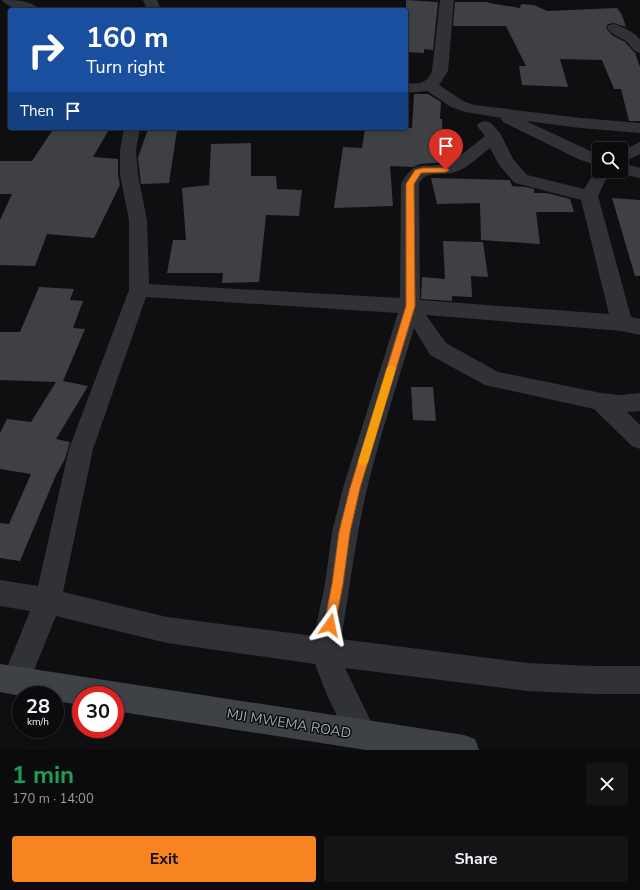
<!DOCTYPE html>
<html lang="en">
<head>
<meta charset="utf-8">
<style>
	body { margin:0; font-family:"Nunito Sans",sans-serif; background:#141416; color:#f1f3f6; height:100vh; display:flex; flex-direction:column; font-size:15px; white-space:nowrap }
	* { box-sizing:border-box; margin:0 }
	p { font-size:13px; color:#9a9b9d }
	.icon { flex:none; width:22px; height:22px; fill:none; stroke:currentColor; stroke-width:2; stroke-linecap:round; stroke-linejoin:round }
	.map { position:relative; height:750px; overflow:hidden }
	.drawer { display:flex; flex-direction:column; background:#0b0b0d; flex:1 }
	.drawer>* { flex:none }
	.banner { position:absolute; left:8px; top:8px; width:400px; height:122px; border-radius:4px; box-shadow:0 2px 6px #0003,0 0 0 1px #2b2b2e; background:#1a4fa0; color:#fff; overflow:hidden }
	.buttons { position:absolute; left:592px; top:142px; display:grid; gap:8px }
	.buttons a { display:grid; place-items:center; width:36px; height:36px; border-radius:4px; background:#0b0b0d; box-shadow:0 2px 6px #0003,0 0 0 1px #2b2b2e; font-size:20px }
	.speed { position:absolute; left:12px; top:686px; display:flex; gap:8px; font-size:20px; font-weight:700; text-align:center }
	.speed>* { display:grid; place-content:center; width:52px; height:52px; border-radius:50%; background:#0b0b0d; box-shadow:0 2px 6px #0003,0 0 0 1px #2b2b2e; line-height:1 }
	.speed small { font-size:10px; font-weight:400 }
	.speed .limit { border:6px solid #d22; background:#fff; color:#111 }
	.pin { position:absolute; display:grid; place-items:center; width:34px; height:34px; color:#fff; margin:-41px -17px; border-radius:50% 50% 50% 0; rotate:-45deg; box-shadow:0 0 4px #0007 }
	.pin .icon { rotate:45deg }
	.me { position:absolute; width:44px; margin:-22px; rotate:12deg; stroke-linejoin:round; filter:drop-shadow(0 0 3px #0008) }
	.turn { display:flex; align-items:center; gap:14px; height:84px; padding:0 12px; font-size:18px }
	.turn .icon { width:52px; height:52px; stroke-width:2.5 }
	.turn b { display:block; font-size:28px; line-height:34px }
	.then { display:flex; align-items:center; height:38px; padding:0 12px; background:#0003; gap:8px; font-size:15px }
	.round { display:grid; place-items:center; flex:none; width:42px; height:42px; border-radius:4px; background:#141416 }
	.head { display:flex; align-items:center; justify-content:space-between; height:68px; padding:0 12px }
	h1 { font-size:24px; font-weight:700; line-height:30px; color:#1e9e55 }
	.cta { display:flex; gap:8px; margin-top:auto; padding:8px 12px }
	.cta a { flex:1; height:46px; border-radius:4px; background:#f78321; color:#111; font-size:16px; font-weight:700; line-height:46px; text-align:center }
	.cta a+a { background:#141416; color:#f1f3f6 }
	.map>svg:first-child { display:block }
</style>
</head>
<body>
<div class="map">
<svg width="640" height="750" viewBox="0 0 640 750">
	<rect width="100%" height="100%" fill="#0f0f11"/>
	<g fill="#3e4044">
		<polygon points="406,0 438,2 433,50 424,49 424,53 406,52"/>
		<polygon points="455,2 488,2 489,3 520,8 521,4 534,5 547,11 617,8 622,15 626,27 614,23 608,24 606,28 612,35 625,42 635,53 640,67 640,121 629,121 621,89 614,89 602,60 560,59 568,87 522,85 519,66 526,66 506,26 453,26"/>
		<polygon points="414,94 428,94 441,102 440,119 442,119 444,162 420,164 413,167 390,166 393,206 334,208 343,147 362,148 365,128 412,128"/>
		<polygon points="54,128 110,128 93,157 118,159 118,175 120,185 94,238 47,234 35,266 0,265 0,220 12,194 0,194 0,161 32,161"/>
		<polygon points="148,129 177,130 169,183 141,184 138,158"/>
		<polygon points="251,143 251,176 276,176 277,189 302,190 299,216 266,215 259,282 222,283 223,273 167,273 173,240 186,240 182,188 209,185 211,144"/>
		<polygon points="431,178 510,180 512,186 525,187 534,189 534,193 547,193 570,199 574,212 536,212 540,244 481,240 480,203 437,204"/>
		<polygon points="612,198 640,200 640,276 635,276"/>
		<polygon points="443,241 483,242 488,277 471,276 472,297 452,296 452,301 421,299 422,277 445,279"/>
		<polygon points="39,287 74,289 70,300 83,301 73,328 85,329 63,381 88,386 56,439 70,442 65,459 56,475 20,561 0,558 0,523 9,524 31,474 0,469 0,433 7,419 31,422 56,382 0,380 0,332 20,332"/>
		<polygon points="411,387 433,387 436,421 413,420"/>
	</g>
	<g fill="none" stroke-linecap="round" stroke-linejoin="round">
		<g fill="#303236" fill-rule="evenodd">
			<path d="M2,0C14,0 32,0 40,10C28,10 10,11 2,0Z"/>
			<polygon points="143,0 157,0 161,10 147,10"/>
			<path d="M440,0H454L448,71L439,85L463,101L474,105L581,118L640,123V133L581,128L526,121L599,155V166L578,159L503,122L501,119L502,118L465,112L451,107L427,91L406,93V83C418,84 427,84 432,71Z"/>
			<path d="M614,24C619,25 638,34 640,40C640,43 640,50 640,53C633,52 631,45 626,41C619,37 611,34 607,28L609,25Z"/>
			<path d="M485,121L491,123L500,133L513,159L527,175L584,189L598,167L599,171H613L605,181L598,196L631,317L640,319V335L622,331L426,315L446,343L498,372L601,393L620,395L640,393V411L627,412L640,425V449L632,446L594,409L485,385L430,355L414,328C398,382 380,435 367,489C355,539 350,589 341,639L527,663L594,666H640V694H594L527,691L345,668L377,734L373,745L362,749L351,745L327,695L315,664L167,643L56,616L26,690L16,694L6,690L2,680L30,611L0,606V580L38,586L69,449L129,290V220L120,175V150L124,128H140L136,150L138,175L147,220L149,284L400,298L401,184C415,157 424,170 446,163C455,161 476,143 485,136L477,126L479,123ZM490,148L499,165L515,183L581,200L609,314L420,300L419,184C425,170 441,176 455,172C467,169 480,155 490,148ZM146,297L398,313L343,488L332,532L325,584L314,636L167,617L63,592L93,449Z"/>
			<polygon points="640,142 640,154 622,163 640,168 640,178 615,172 621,171 621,151"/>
		</g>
		<polygon fill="#3e4246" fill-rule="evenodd" points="0,664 464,735 475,739 479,750 366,750 115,711 115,695 81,695 81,705 55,701 55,695 21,696 0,692"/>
	</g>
	<polygon fill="#f78321" stroke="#a15515" points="422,168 446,168 449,170 446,172 421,173 414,184 415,306 360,488 350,532 343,584 335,625 334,629 330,630 325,629 324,625 332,584 339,532 350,488 406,306 406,184 415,170"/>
	<polygon fill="#f59e0b" points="392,364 396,368 368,462 366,465 363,466 359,465 358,462 387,368"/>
	<g text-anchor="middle" stroke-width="3" stroke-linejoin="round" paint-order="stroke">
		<g font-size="14" fill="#a0a9b2" stroke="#0a0b0c">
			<text transform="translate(289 723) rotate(9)" y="5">MJI MWEMA ROAD</text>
		</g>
	</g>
</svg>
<div class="buttons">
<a><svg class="icon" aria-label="search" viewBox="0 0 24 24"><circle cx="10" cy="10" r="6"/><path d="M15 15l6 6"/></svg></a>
</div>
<div class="speed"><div>28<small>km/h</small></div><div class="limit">30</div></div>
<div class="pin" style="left:446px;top:170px;background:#d93025"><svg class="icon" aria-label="arrive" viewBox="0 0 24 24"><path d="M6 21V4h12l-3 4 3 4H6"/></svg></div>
<svg class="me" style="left:330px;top:625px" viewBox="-20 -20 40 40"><path d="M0-17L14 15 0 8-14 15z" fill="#f78321" stroke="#fff" stroke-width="4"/></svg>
<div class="banner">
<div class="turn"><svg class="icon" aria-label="right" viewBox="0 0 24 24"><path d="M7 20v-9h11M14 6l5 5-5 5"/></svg><div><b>160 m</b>Turn right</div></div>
<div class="then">Then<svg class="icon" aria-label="arrive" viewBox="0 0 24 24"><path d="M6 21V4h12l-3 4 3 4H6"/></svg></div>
</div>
</div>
<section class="drawer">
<div class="head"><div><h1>1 min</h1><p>170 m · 14:00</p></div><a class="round"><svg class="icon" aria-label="close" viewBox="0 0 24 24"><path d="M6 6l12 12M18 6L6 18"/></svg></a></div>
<div class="cta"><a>Exit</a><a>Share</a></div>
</section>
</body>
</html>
